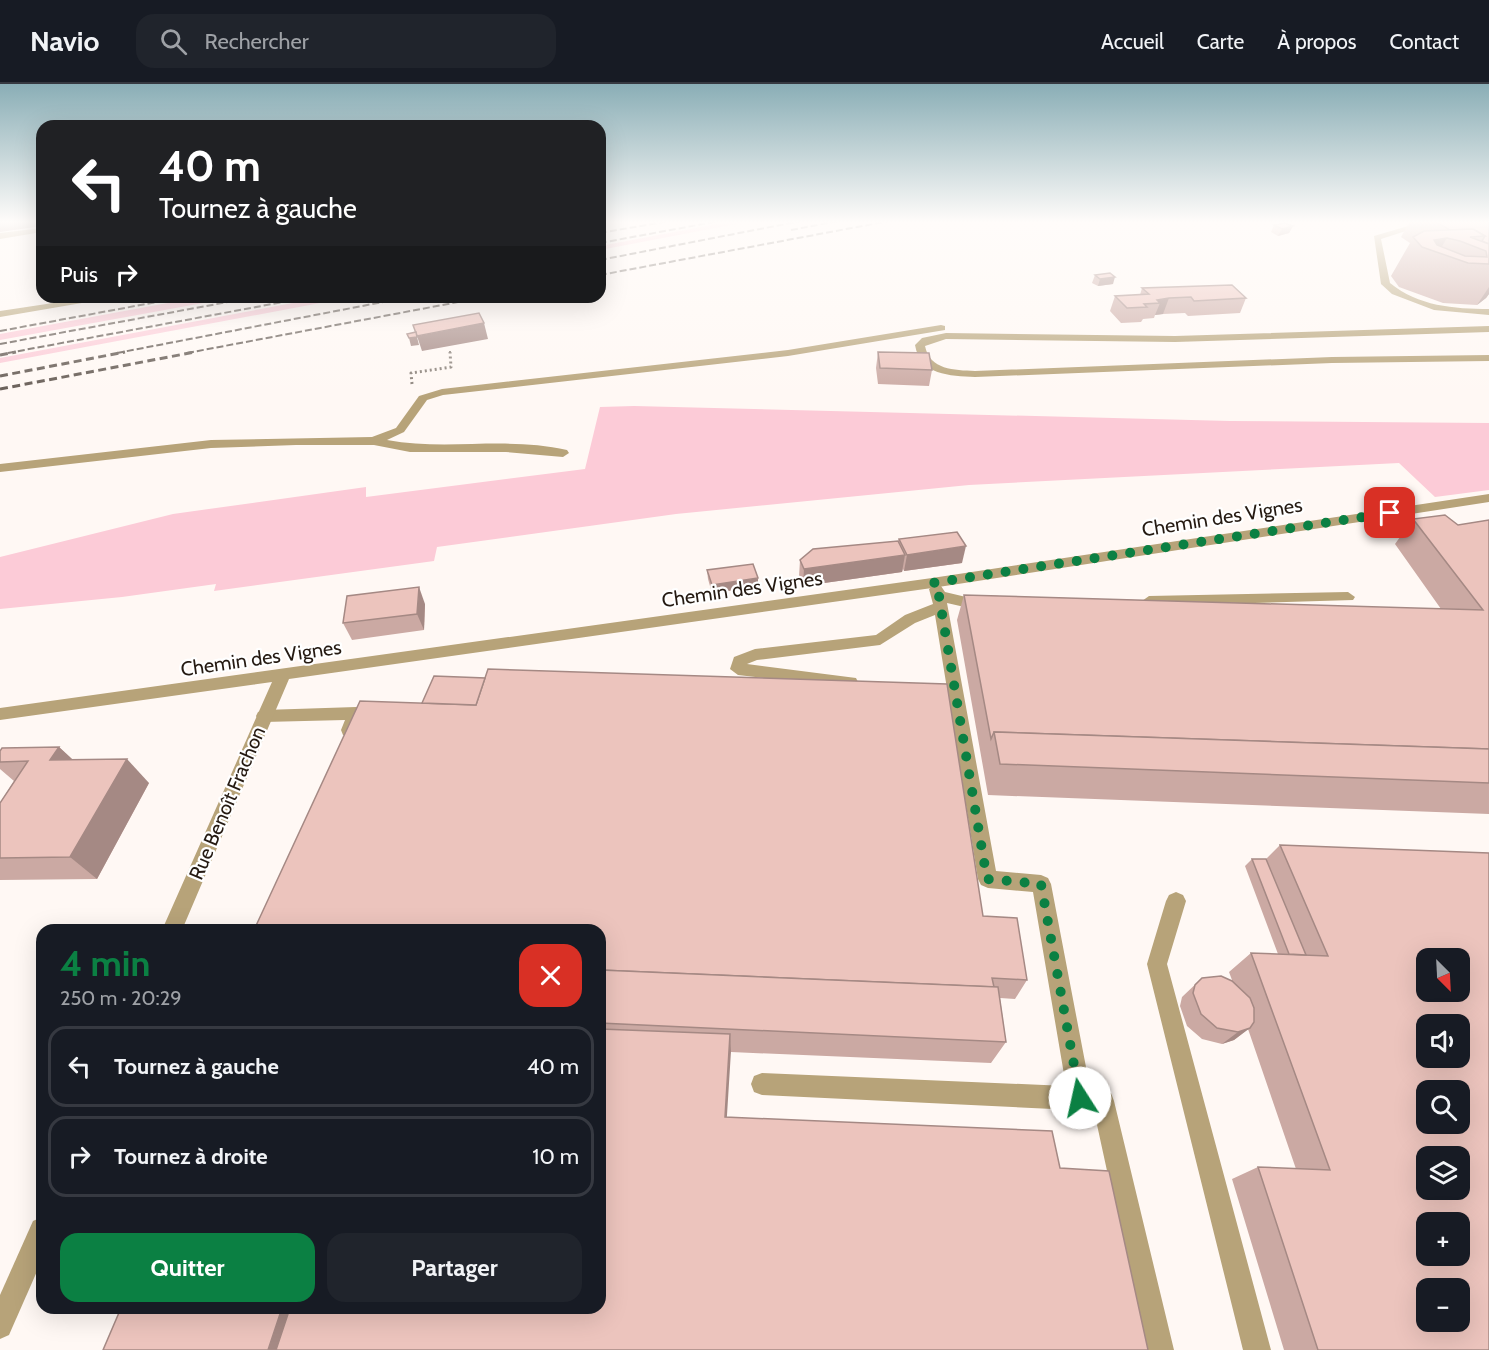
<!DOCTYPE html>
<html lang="fr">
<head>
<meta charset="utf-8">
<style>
	body { margin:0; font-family:Cabin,sans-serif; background:#20242c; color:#f1f3f6; height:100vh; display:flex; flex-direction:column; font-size:22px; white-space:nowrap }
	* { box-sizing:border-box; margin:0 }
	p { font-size:20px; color:#9ea1a6 }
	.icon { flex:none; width:33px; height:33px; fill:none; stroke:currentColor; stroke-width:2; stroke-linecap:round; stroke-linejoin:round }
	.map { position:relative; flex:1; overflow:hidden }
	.side { position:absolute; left:36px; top:840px; width:570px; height:390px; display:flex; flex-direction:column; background:#171b24; border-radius:18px; box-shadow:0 6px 24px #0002 }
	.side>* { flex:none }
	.hud { position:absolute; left:36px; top:36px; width:570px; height:183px; border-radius:18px; box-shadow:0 6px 24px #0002; background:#202124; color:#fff; overflow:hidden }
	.needle { width:39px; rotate:156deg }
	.fabs { position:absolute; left:1416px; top:864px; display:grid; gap:12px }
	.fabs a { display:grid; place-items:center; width:54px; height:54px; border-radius:12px; background:#171b24; box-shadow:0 6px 24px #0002; font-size:30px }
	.pin { position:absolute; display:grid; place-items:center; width:51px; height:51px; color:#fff; margin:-26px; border-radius:12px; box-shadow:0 3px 9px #0006 }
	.me { position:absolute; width:66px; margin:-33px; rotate:350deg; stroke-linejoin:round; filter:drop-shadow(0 0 4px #0008) }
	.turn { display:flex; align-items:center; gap:21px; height:126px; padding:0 24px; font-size:27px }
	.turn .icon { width:78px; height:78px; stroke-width:2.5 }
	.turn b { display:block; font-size:42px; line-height:51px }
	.then { display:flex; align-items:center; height:57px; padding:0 24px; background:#0003; gap:12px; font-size:22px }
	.round { display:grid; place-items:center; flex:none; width:63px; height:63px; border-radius:18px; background:#20242c }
	.summary { display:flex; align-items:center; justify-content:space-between; height:102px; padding:0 24px }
	h1 { font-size:36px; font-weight:700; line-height:45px; color:#0b8043 }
	.button { display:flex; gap:12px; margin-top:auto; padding:12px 24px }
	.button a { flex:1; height:69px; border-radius:18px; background:#0b8043; color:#fff; font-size:24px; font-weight:700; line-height:69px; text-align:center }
	.button a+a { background:#20242c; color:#f1f3f6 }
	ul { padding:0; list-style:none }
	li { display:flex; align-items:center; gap:18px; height:81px; margin:0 12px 9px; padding:0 12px; border:3px solid #363941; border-radius:18px }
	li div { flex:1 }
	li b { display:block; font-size:22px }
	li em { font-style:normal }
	header { display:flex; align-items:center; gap:36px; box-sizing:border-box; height:84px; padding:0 30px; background:#171b24; border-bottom:2px solid #363941 }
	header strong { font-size:28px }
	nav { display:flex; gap:33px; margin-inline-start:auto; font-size:21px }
	.search { width:420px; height:54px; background:#20242c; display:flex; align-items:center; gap:15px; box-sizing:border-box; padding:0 21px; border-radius:18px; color:#9ea1a6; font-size:22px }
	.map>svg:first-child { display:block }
</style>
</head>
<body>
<header>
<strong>Navio</strong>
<div class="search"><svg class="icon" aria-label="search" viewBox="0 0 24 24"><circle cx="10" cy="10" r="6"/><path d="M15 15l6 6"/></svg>Rechercher</div>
<nav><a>Accueil</a><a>Carte</a><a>À propos</a><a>Contact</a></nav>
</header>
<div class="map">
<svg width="1489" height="1266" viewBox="0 0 1489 1266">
	<rect width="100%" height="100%" fill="#fff8f4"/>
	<g fill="#fccbd7">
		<polygon points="733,137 752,137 600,166 600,162"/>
		<polygon points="200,213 236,213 0,256 0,250"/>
		<polygon points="325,213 352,213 0,279 0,274"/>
		<polygon points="634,322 1230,337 1489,339 1489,406 1435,413 1399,379 969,401 676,430 437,463 434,477 214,507 216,500 122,513 0,525 0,473 173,430 366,403 366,413 585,385 600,323"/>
	</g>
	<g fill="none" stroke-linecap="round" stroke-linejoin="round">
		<polyline stroke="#898079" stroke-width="2" stroke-dasharray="1.5 2" stroke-linecap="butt" points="450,267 450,269"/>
		<polyline stroke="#898079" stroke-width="3" stroke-dasharray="2 3" stroke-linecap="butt" points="412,300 411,289 451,283 450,268"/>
		<g fill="#b7a379" fill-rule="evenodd">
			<path d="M1425,137H1437L1381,155L1390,199C1418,222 1454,225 1489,225V231L1434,226L1392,210L1381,200L1374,152Z"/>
			<polygon points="42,144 42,148 0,155 0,149"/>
			<polygon points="93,213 117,213 0,233 0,227"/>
			<path d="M941,241L945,242V246L788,272L443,311L427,316L404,348L387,356C446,367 508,352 567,366L569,369L563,373L506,368H410L374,361H296L211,364L0,388V380L211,356L372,353L396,344L419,312L442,305L788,266Z"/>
			<path d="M1489,242V248L1175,258L946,255L925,262C930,286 954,286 975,287L1332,273L1489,271V277L1332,279L975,293C950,292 920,291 915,261L922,254L946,249L1175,252Z"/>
			<polygon points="1390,424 1435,442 1437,445 1435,448 1425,448 1385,431 1383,428"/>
			<polygon points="936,500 941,502 945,508 987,518 989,522 982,527 947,519 996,787 1041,791 1048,794 1051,800 1090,1004 1111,1009 1114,1017 1174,1266 1146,1266 1094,1027 762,1011 754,1008 751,1000 754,992 762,989 1066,1002 1033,808 988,804 981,801 978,795 935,531 915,539 880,561 757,576 747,580 856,594 858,598 850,604 738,591 730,585 734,573 755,565 876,551 905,531 933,520 929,505"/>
			<polygon points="1348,508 1355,513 1353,516 1149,522 1142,517 1149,512"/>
			<polygon points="356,623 362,625 364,629 355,651 343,651 341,646 345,636 264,638 258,636 256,632 258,628 264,626"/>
			<polygon points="1176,808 1183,811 1186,817 1167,880 1271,1266 1243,1266 1147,880 1166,817 1169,811"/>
		</g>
		<g fill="#b7a379" fill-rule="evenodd">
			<polygon points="1489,410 1489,418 932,504 289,595 182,846 162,846 272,598 0,636 0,624 932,494"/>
			<polygon points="42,1133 42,1176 9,1251 0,1255 0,1211 33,1137"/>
		</g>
		<g stroke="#635952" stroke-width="2" stroke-dasharray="7 3" stroke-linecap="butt">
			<polyline points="791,146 838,137"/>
			<polyline points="600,149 669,137"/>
			<polyline points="600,159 719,137"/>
			<polyline points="600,176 801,137"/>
			<polyline points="600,191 889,137"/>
			<polyline points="0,247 184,213"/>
			<polyline points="0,260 255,213"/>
			<polyline points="8,269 310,213"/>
			<polyline points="117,269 409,213"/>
			<polyline points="187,269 485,213"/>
		</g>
		<g stroke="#635952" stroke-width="3" stroke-dasharray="8 4.5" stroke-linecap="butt">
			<polyline points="0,271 16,268"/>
			<polyline points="0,292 125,268"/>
			<polyline points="0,305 195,268"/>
		</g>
	</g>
	<g fill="#cba9a3">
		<polygon points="1410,137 1489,137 1489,210 1486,214 1477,221 1443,219 1399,203 1391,192 1410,159 1401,153"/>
		<polygon points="1274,141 1293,142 1289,149 1278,152 1271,148"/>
		<polygon points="1095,191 1113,200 1098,202 1092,199"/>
		<polygon points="1142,204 1246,214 1240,229 1188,232 1185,229 1163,230 1155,231 1154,234 1143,235 1141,238 1121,239 1110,227 1115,212 1140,211"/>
		<polygon points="878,268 932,286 929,302 878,300 876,284"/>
		<polygon points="1413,435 1458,441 1489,436 1489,730 988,711 957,536 964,511 1441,525 1395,460"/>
		<polygon points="899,455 962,479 904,487 903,485 902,488 803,502 799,493 800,476 898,457"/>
		<polygon points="707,486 758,503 712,509 708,495"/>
		<polygon points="425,520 424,546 352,556 343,539"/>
		<polygon points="422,619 983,832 1027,896 1015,915 1000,914 1006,958 991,979 731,968 600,1224 600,846"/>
		<polygon points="59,663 73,676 149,699 97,795 0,796 0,719 14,697 0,685 0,667"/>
		<polygon points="1280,761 1489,769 1489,1266 1284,1266 1232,1095 1258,1083 1296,1085 1248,945 1234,956 1222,960 1202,955 1187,942 1180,922 1182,913 1202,894 1232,896 1229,888 1251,869 1278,870 1245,782 1252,775 1266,775"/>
	</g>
	<g fill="#a58984">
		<polygon points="0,137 42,137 42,142 0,148"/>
		<polygon points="1293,142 1289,149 1278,152 1282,145"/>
		<polygon points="1447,154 1438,169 1434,156"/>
		<polygon points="1115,193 1113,200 1098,202 1100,195"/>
		<polygon points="1489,203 1489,210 1486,214 1477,221"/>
		<polygon points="1169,214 1163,230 1155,231 1160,219 1157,216"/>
		<polygon points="484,239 488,255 422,267 417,252"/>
		<polygon points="417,253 419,261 411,262 409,254"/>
		<polygon points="966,462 962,479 904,487 907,471"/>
		<polygon points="905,471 902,488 803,502 804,485"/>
		<polygon points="758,494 758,503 712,509 712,501"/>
		<polygon points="419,503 425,520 424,546 417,530"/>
		<polygon points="59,663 84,686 50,676"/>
		<polygon points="127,675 149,699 97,795 70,773"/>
		<polygon points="1250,944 1234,956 1222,960 1238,948"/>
		<polygon points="730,950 731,967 726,1047 725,1033"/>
		<polygon points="282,1224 316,1224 303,1266 268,1266"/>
	</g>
	<g fill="#ecc4bd" stroke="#a58984" stroke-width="1.5" fill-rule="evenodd">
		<polygon points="1434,137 1489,137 1489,160 1482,157 1485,152 1473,145 1450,146"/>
		<polygon points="1285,139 1293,142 1282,145 1274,141"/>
		<path d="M1473,145L1485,152L1470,153L1489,160V180L1468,179L1422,163L1413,153L1424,147ZM1447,154L1460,157L1486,167L1487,173L1465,172L1437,161L1434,156Z"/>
		<polygon points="1110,189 1115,193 1100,195 1095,191"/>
		<polygon points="1232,201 1246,214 1194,217 1191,213 1169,214 1157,216 1160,219 1144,220 1147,223 1127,224 1115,212 1149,210 1142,204"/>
		<polygon points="479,229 484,239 417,252 413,241"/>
		<polygon points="416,248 417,253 409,254 407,250"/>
		<polygon points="878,268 929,269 932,286 880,284"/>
		<polygon points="1445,431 1458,441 1489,436 1489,665 994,648 991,655 964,511 1483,526 1413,435"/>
		<polygon points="957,448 966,462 907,471 899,455"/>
		<polygon points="898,457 905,471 804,485 800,476 813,465"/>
		<polygon points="753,480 758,494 712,501 707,486"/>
		<polygon points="419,503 417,530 343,539 347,512"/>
		<polygon points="488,585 947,600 983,832 1017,834 1027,896 992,894 994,903 600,886 600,846 254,846 360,617 476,621"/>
		<polygon points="434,592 485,594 476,621 422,619"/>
		<polygon points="994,648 1489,665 1489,699 1000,680"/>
		<polygon points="59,663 50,676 127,675 70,773 0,774 0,719 28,677 0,678 0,667 2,664"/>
		<path d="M1280,761L1489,769V1266H1318L1258,1083L1330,1086L1251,869L1328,872ZM1426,874H1460V908H1426ZM1426,940H1460V974H1426ZM1426,1006H1460V1040H1426ZM1426,1072H1460V1106H1426ZM1426,1138H1460V1172H1426ZM1426,1204H1460V1238H1426Z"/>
		<polygon points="1252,775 1266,775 1306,871 1289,870"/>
		<polygon points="600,886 998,903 1006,958 600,939"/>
		<polygon points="1221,892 1232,897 1250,914 1254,924 1254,938 1250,944 1238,948 1217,944 1201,930 1193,909 1195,901 1202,894"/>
		<polygon points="600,945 730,950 725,1033 1052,1047 1060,1084 1109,1087 1148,1266 276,1266 290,1224 600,1224"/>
		<polygon points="121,1224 282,1224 268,1266 103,1266"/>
	</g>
	<linearGradient id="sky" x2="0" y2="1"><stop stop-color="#8aaeb6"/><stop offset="0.44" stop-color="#fffcfa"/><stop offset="1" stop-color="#fffcfa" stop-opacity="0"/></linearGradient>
	<rect width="1489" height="314" fill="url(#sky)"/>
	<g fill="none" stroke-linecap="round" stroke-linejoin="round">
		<polyline stroke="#0b8043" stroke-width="10" stroke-dasharray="0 18" points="1080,1014 1041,800 987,795 939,512 932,499 1390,429"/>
	</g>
	<g text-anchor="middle" stroke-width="4.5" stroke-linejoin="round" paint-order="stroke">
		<g font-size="20" fill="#251a12" stroke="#fff">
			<text transform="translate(1222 433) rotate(-9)" y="7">Chemin des Vignes</text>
			<text transform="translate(742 505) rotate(-8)" y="7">Chemin des Vignes</text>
			<text transform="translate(261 574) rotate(-8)" y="7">Chemin des Vignes</text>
			<text transform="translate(227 719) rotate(-67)" y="7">Rue Benoît Frachon</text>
		</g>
	</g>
</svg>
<div class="fabs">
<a><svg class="needle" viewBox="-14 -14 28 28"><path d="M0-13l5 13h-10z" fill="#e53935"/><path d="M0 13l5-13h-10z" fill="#9ea1a6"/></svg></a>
<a><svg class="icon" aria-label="sound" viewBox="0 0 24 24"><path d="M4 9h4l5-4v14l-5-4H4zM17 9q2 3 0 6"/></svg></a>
<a><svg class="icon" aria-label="search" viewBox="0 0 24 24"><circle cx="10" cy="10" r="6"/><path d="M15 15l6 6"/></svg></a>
<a><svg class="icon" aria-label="layers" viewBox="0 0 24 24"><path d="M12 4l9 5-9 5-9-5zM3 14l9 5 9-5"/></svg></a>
<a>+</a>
<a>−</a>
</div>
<div class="pin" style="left:1390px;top:429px;background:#d93025"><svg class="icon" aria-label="arrive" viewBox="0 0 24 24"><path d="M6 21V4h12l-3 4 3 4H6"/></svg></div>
<svg class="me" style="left:1080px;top:1014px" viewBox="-20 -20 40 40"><circle r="19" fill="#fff"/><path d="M0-13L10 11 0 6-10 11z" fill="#0b8043"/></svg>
<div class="hud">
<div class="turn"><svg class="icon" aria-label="left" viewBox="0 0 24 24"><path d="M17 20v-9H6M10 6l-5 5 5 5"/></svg><div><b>40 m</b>Tournez à gauche</div></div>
<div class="then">Puis<svg class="icon" aria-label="right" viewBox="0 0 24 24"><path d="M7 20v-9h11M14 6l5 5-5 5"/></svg></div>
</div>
<section class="side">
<div class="summary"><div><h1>4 min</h1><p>250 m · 20:29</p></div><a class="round" style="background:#d93025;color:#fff"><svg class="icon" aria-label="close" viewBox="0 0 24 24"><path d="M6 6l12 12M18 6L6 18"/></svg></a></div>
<ul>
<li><svg class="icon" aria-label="left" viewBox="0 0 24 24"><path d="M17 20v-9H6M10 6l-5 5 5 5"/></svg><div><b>Tournez à gauche</b></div><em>40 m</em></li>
<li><svg class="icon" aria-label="right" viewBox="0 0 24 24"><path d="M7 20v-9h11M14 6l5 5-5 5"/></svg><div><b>Tournez à droite</b></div><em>10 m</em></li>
</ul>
<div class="button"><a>Quitter</a><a>Partager</a></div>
</section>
</div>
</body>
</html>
